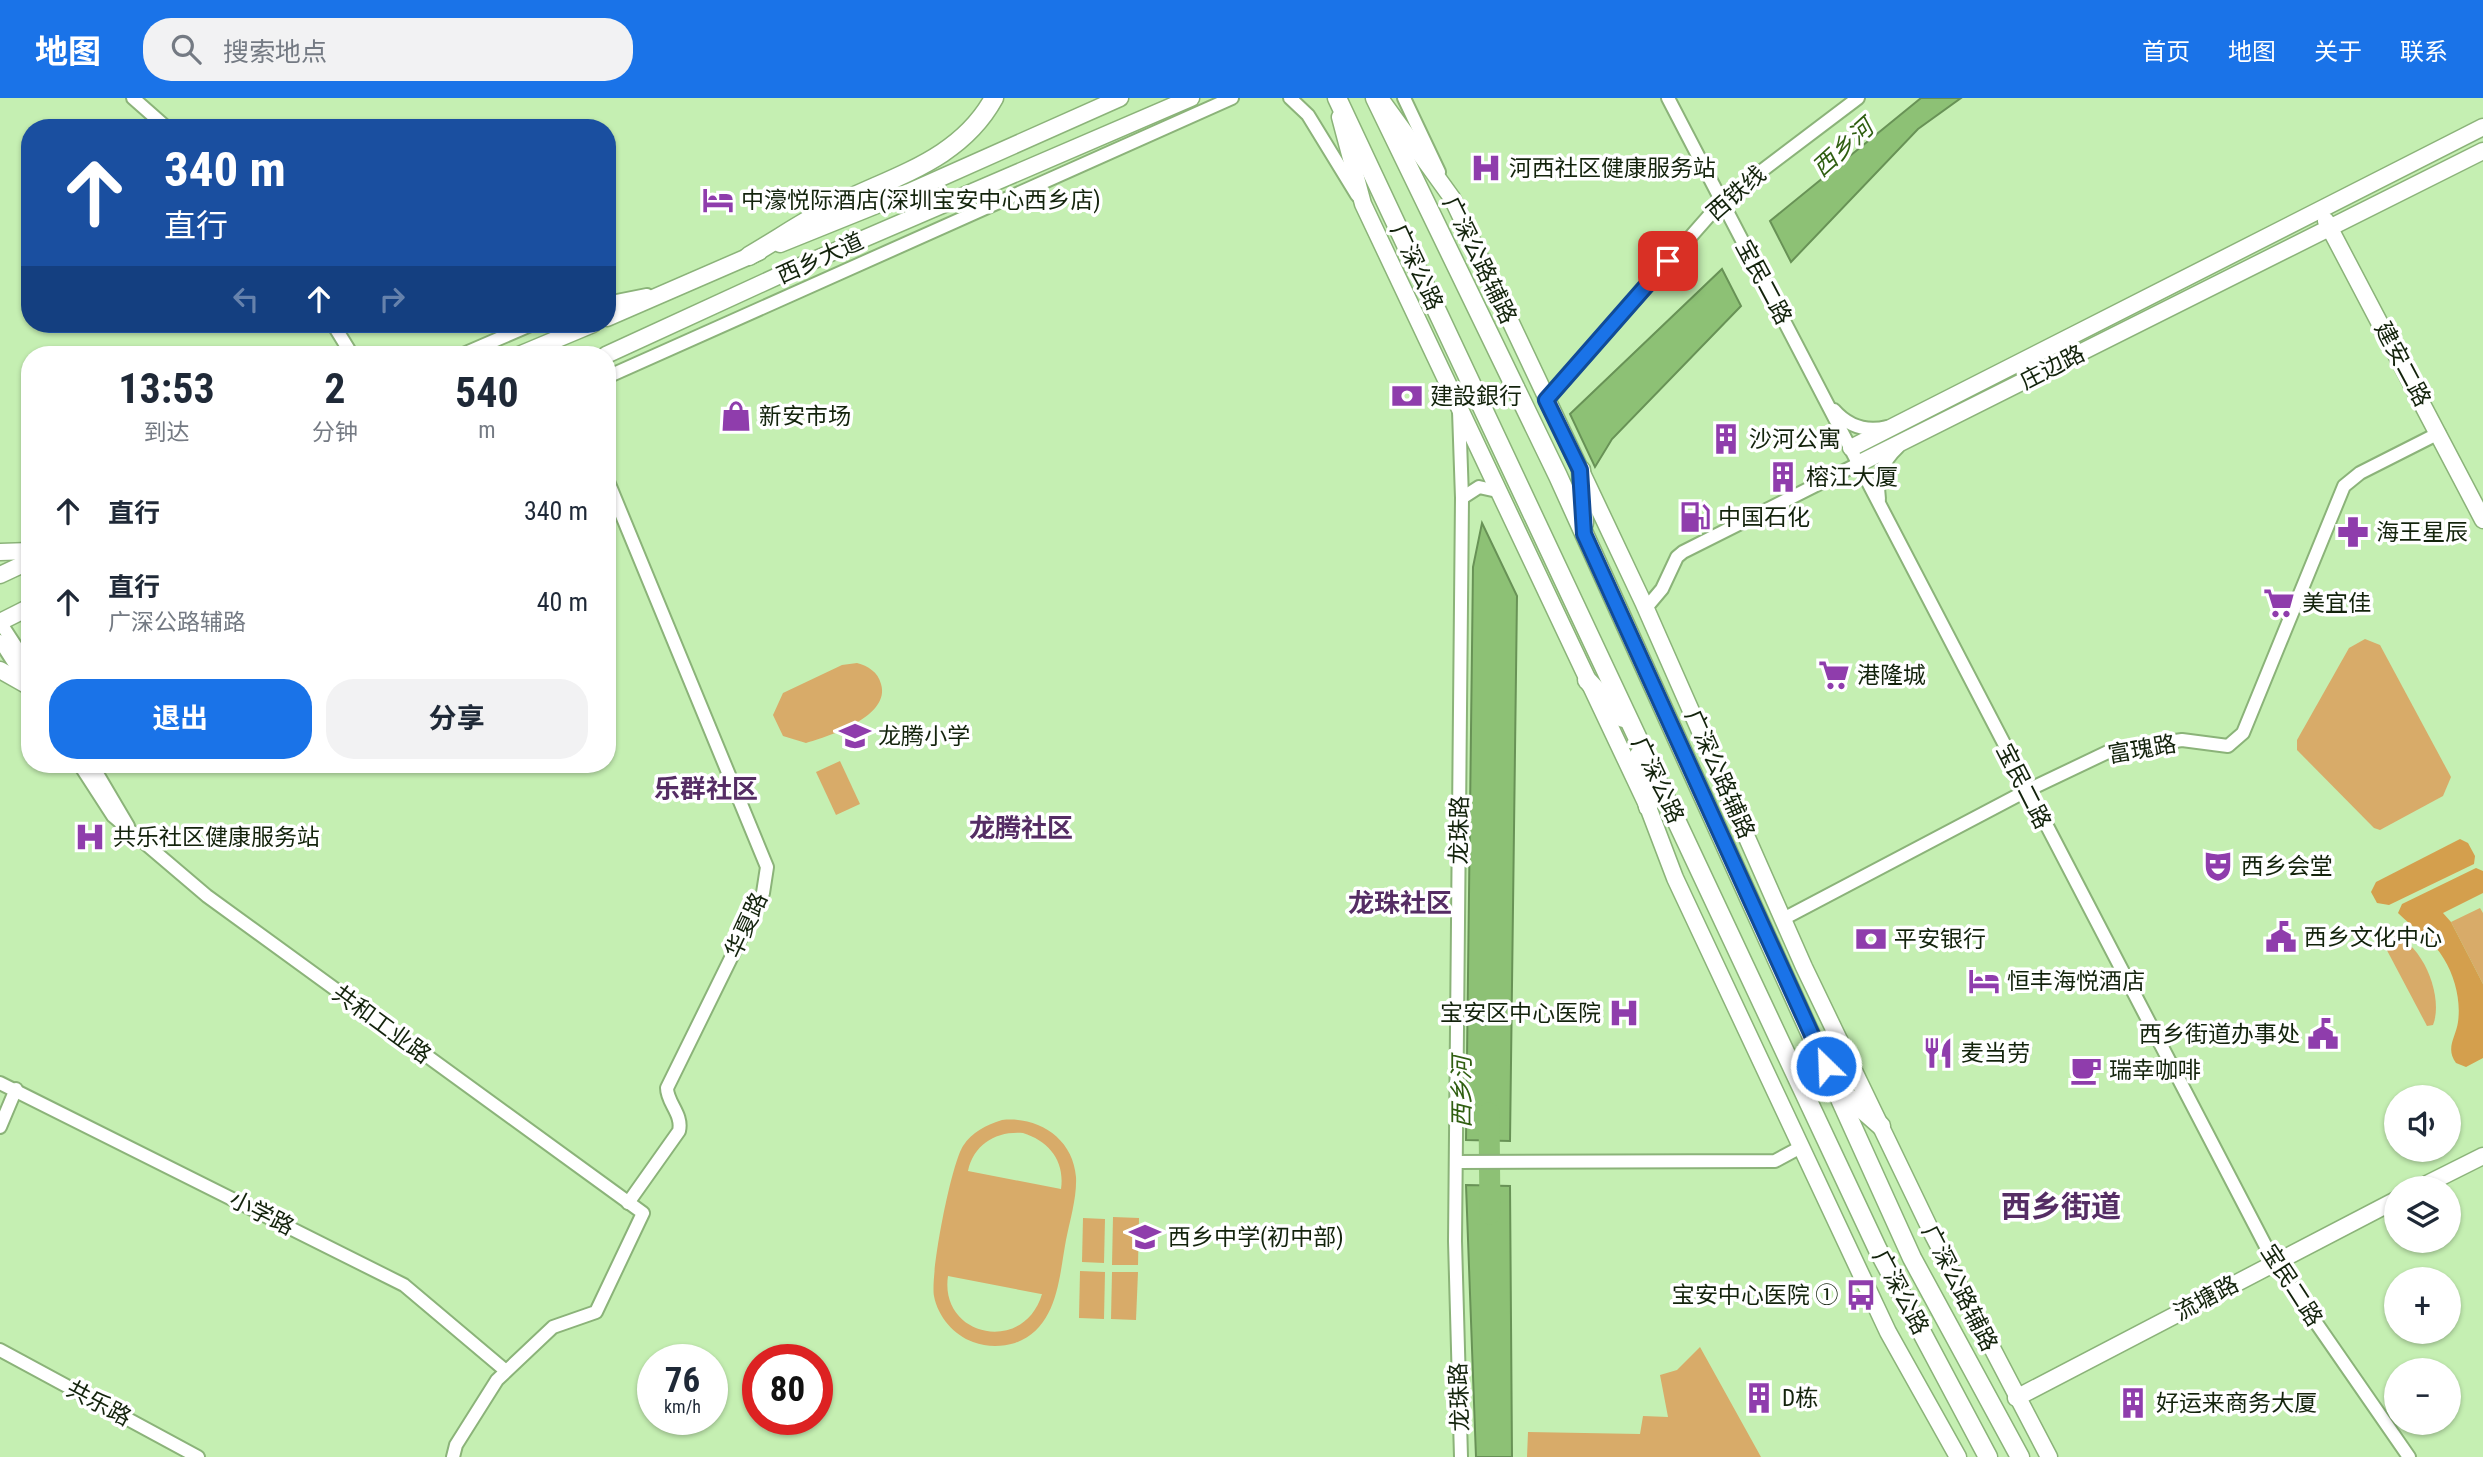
<!DOCTYPE html>
<html lang="zh">
<head>
<meta charset="utf-8">
<style>
	body { margin:0; font-family:"Roboto Condensed","Noto Sans SC",sans-serif; background:#f2f2f3; color:#1f2937; height:100vh; display:flex; flex-direction:column; font-size:26px; white-space:nowrap }
	* { box-sizing:border-box; margin:0 }
	p { font-size:23px; color:#747a83 }
	.icon { flex:none; width:38px; height:38px; fill:none; stroke:currentColor; stroke-width:2; stroke-linecap:round; stroke-linejoin:round }
	.map { position:relative; flex:1; overflow:hidden }
	.sheet { position:absolute; left:21px; top:248px; width:595px; height:427px; display:flex; flex-direction:column; background:#fff; border-radius:28px; box-shadow:0 2px 5px #0004 }
	.sheet>* { flex:none }
	.guide { position:absolute; left:21px; top:21px; width:595px; height:214px; border-radius:28px; box-shadow:0 2px 5px #0004; background:#1a4fa0; color:#fff; overflow:hidden }
	.buttons { position:absolute; left:2384px; top:987px; display:grid; gap:14px }
	.buttons a { display:grid; place-items:center; width:77px; height:77px; border-radius:50%; background:#fff; box-shadow:0 2px 5px #0004; font-size:35px }
	.speed { position:absolute; left:637px; top:1246px; display:flex; gap:14px; font-size:35px; font-weight:700; text-align:center }
	.speed>* { display:grid; place-content:center; width:91px; height:91px; border-radius:50%; background:#fff; box-shadow:0 2px 5px #0004; line-height:1 }
	.speed small { font-size:18px; font-weight:400 }
	.speed .limit { border:10px solid #d22; background:#fff; color:#111 }
	.pin { position:absolute; display:grid; place-items:center; width:60px; height:60px; color:#fff; margin:-30px; border-radius:14px; box-shadow:0 4px 10px #0006 }
	.me { position:absolute; width:77px; margin:-38px; rotate:336deg; stroke-linejoin:round; filter:drop-shadow(0 0 5px #0008) }
	.turn { display:flex; align-items:center; gap:24px; height:147px; padding:0 28px; font-size:32px }
	.turn .icon { width:91px; height:91px; stroke-width:2.5 }
	.turn b { display:block; font-size:49px; line-height:60px }
	.lanes { display:flex; align-items:center; height:66px; padding:0 28px; background:#0003; justify-content:center; gap:35px; direction:ltr }
	.lanes .off { opacity:.35 }
	.eta { display:flex; justify-content:space-evenly; align-items:center; height:119px; text-align:center }
	.eta b { font-size:42px; font-weight:700; line-height:49px }
	.cta { display:flex; gap:14px; margin-top:auto; padding:14px 28px }
	.cta a { flex:1; height:80px; border-radius:28px; background:#1a73e8; color:#fff; font-size:28px; font-weight:700; line-height:80px; text-align:center }
	.cta a+a { background:#f2f2f3; color:#1f2937 }
	ul { padding:0; list-style:none }
	li { display:flex; align-items:center; gap:21px; height:91px; padding:0 28px }
	li div { flex:1 }
	li b { display:block; font-size:26px }
	li em { font-style:normal }
	header { display:flex; align-items:center; gap:42px; box-sizing:border-box; height:98px; padding:0 35px; background:#1a73e8; color:#fff }
	header strong { font-size:33px }
	nav { display:flex; gap:38px; margin-inline-start:auto; font-size:24px }
	.search { width:490px; height:63px; background:#f2f2f3; display:flex; align-items:center; gap:18px; box-sizing:border-box; padding:0 24px; border-radius:28px; color:#747a83; font-size:26px }
	.map>svg:first-child { display:block }
</style>
</head>
<body>
<header>
<strong>地图</strong>
<div class="search"><svg class="icon" aria-label="search" viewBox="0 0 24 24"><circle cx="10" cy="10" r="6"/><path d="M15 15l6 6"/></svg>搜索地点</div>
<nav><a>首页</a><a>地图</a><a>关于</a><a>联系</a></nav>
</header>
<div class="map">
<svg width="2483" height="1359" viewBox="0 0 2483 1359">
	<rect width="100%" height="100%" fill="#c5efb2"/>
	<g fill="#d8ab69" fill-rule="evenodd">
		<polygon points="2365,541 2380,547 2451,679 2443,698 2380,732 2374,730 2297,652 2297,642 2349,550"/>
		<path d="M857,565C868,568 878,574 881,586C891,618 830,638 806,645L783,638L773,617L783,595L842,567Z"/>
		<polygon points="840,663 860,706 836,717 816,674"/>
		<polygon points="2480,810 2483,815 2483,886 2451,824"/>
		<path d="M2382,835C2419,834 2445,897 2433,927L2427,928L2381,841Z"/>
		<path d="M1002,1022C1038,1018 1073,1040 1076,1079C1077,1099 1070,1122 1066,1142C1059,1179 1058,1230 1015,1245C1001,1249 987,1249 973,1244C954,1237 938,1219 934,1198C930,1175 951,1067 963,1048C972,1034 986,1027 1002,1022ZM1023,1035C1049,1043 1065,1063 1061,1091L968,1073C974,1046 996,1033 1023,1035ZM948,1178L1041,1196H1042C1024,1257 939,1239 948,1178Z"/>
		<polygon points="1113,1119 1139,1120 1138,1167 1112,1167"/>
		<polygon points="1083,1120 1105,1121 1104,1165 1082,1164"/>
		<polygon points="1080,1173 1105,1174 1104,1221 1079,1220"/>
		<polygon points="1112,1174 1138,1174 1136,1222 1111,1221"/>
		<polygon points="1700,1249 1761,1359 1527,1359 1528,1334 1640,1336 1643,1318 1668,1319 1660,1277 1677,1272"/>
	</g>
	<g fill="#d49f4d">
		<polygon points="2460,741 2468,745 2475,758 2474,766 2389,807 2377,805 2371,794 2376,784"/>
		<path d="M2476,770L2483,773V795L2443,815L2451,824L2483,886V960L2466,969L2456,965C2445,950 2456,939 2458,924C2461,903 2455,879 2444,861C2433,841 2414,831 2398,815L2402,806Z"/>
	</g>
	<g fill="#8dc175" stroke="#689256" stroke-width="2">
		<polygon points="1921,0 1961,0 1918,31 1791,164 1770,123"/>
		<polygon points="1722,171 1741,208 1612,341 1595,369 1570,316"/>
		<polygon points="1482,425 1517,498 1510,1043 1466,1042 1473,469"/>
		<polygon points="1466,1087 1510,1088 1512,1359 1476,1359"/>
	</g>
	<g fill="none" stroke-linecap="round" stroke-linejoin="round">
		<polyline stroke="#8dc175" stroke-width="21" points="1489,1015 1490,1116"/>
		<defs>
			<g id="minor">
				<polyline points="133,0 167,30"/>
				<polyline points="1290,0 1308,17 1357,97"/>
				<polyline points="1404,0 1439,74"/>
				<polyline points="1668,0 2274,1164 2409,1359"/>
				<polyline points="607,205 647,197"/>
				<polyline points="333,226 352,257"/>
				<polyline points="461,257 533,226"/>
				<polyline points="607,279 1232,0"/>
				<polyline points="1547,302 1722,103 1858,0"/>
				<path d="M1834,312C1848,328 1866,334 1887,329"/>
				<polyline points="1459,313 1462,400 1455,1143 1461,1359"/>
				<path d="M607,381L767,769L763,795L667,990C667,1005 683,1016 679,1033L628,1105"/>
				<polyline points="1462,400 1479,389 1497,393"/>
				<path d="M1879,401C1876,380 1882,364 1898,349"/>
				<polyline points="1646,510 1662,491 1677,459 1683,454 1858,366"/>
				<polyline points="0,524 30,570"/>
				<polyline points="0,543 28,587"/>
				<polyline points="80,667 113,718 207,798 643,1115 596,1214 553,1229 497,1282 456,1347 453,1359"/>
				<polyline points="92,667 128,728"/>
				<polyline points="1783,821 2026,693 2112,652 2182,642 2228,648 2243,635 2344,388 2360,375 2439,335"/>
				<polyline points="0,985 404,1187 506,1273"/>
				<polyline points="0,1029 16,991"/>
				<polyline points="1456,1064 1775,1063 1801,1049"/>
				<polyline points="0,1252 198,1359"/>
			</g>
			<g id="major">
				<polyline points="1382,3 1452,100 1643,504 1804,869 1933,1137 2049,1359"/>
				<polyline points="1340,19 1363,106 1648,709 1675,780 1888,1234 1958,1359"/>
				<polyline points="2326,123 2483,422"/>
				<polyline points="780,146 909,94 1120,0"/>
				<polyline points="607,220 759,154"/>
				<polyline points="519,257 593,226"/>
				<polyline points="606,257 791,172 1191,0"/>
				<polyline points="1851,350 2483,29"/>
				<polyline points="1858,366 2483,53"/>
				<polyline points="0,454 30,453"/>
				<polyline points="0,477 30,463"/>
				<polyline points="0,524 30,509"/>
				<polyline points="0,572 30,589"/>
				<polyline points="2419,1090 2483,1058"/>
				<polyline points="2016,1300 2396,1102"/>
			</g>
			<g id="highway">
				<polyline points="1337,0 1878,1152 1988,1359"/>
				<polyline points="1375,0 1558,378 1912,1160 2020,1359"/>
				<path d="M749,158C780,140 810,119 842,104C900,76 961,60 994,0"/>
				<polyline points="1581,372 1584,425"/>
				<polyline points="1587,582 1623,620"/>
				<polyline points="1639,657 1648,709"/>
				<polyline points="1839,991 1881,1028"/>
			</g>
		</defs>
		<use href="#minor" stroke="#8bb379" stroke-width="16"/>
		<use href="#major" stroke="#8bb379" stroke-width="19"/>
		<use href="#highway" stroke="#8bb379" stroke-width="21"/>
		<use href="#minor" stroke="#fff" stroke-width="12"/>
		<use href="#major" stroke="#fff" stroke-width="16"/>
		<use href="#highway" stroke="#fff" stroke-width="18"/>
	</g>
	<g fill="none" stroke-linecap="round" stroke-linejoin="round">
		<defs>
			<polyline id="route" points="1668,163 1546,302 1580,372 1584,436 1826,968"/>
		</defs>
		<use href="#route" stroke="#114b97" stroke-width="18"/>
		<use href="#route" stroke="#1a73e8" stroke-width="12"/>
	</g>
	<defs>
		<symbol id="hospital-bare" viewBox="-9 -9 18 18"><path d="M-5-5h3v3.5h4V-5h3V5h-3V1.5h-4V5h-3Z" fill="#8f3dac" stroke="#fff" stroke-width="2.5" paint-order="stroke"/></symbol>
		<symbol id="hotel-bare" viewBox="-9 -9 18 18"><path d="M-6-4.5h1.5V1H6V5H4.5V3h-9V5H-6ZM-4 0a1.8 1.8 0 1 1 3.6 0ZM.5 0V-2.5h3Q6-2.5 6 0Z" fill="#8f3dac" stroke="#fff" stroke-width="2.5" paint-order="stroke"/></symbol>
		<symbol id="bank-bare" viewBox="-9 -9 18 18"><path d="M-6-4H6V4H-6ZM0-2.3a2.3 2.3 0 1 0 0 4.6a2.3 2.3 0 1 0 0-4.6Z" fill="#8f3dac" stroke="#fff" stroke-width="2.5" paint-order="stroke"/></symbol>
		<symbol id="shop-bare" viewBox="-9 -9 18 18"><path d="M-5-2.5h2.3a2.7 3.5 0 0 1 5.4 0H5L5.5 6h-11ZM-1.5-2.5h3a1.5 2.3 0 0 0-3 0Z" fill="#8f3dac" stroke="#fff" stroke-width="2.5" paint-order="stroke"/></symbol>
		<symbol id="building-bare" viewBox="-9 -9 18 18"><path d="M-4-6H4V6H1V3H-1V6H-4ZM-2.5-4.3h1.7v1.8h-1.7ZM.8-4.3h1.7v1.8H.8ZM-2.5-1h1.7V.8h-1.7ZM.8-1h1.7V.8H.8Z" fill="#8f3dac" stroke="#fff" stroke-width="2.5" paint-order="stroke"/></symbol>
		<symbol id="fuel-bare" viewBox="-9 -9 18 18"><path d="M-5.5-6h7V0h2V4h1.3V-2.5L3-4.5l.8-.8L6-3V5H2.5V1h-1V6h-7ZM-4.2-4.7v3.2H.2V-4.7Z" fill="#8f3dac" stroke="#fff" stroke-width="2.5" paint-order="stroke"/></symbol>
		<symbol id="pharmacy-bare" viewBox="-9 -9 18 18"><path d="M-2-6h4v4h4v4h-4v4h-4v-4h-4v-4h4Z" fill="#8f3dac" stroke="#fff" stroke-width="2.5" paint-order="stroke"/></symbol>
		<symbol id="supermarket-bare" viewBox="-9 -9 18 18"><path d="M-6-5.5h2.5l.6 2H6L4.5 2H-2.5L-4.4-4H-6ZM-1.5 3.2a1.3 1.3 0 1 0 .1 0ZM3 3.2a1.3 1.3 0 1 0 .1 0Z" fill="#8f3dac" stroke="#fff" stroke-width="2.5" paint-order="stroke"/></symbol>
		<symbol id="school-bare" viewBox="-9 -9 18 18"><path d="M0-5L7-2L0 1L-7-2ZM-4 1L0 2.5L4 1V4Q0 6-4 4Z" fill="#8f3dac" stroke="#fff" stroke-width="2.5" paint-order="stroke"/></symbol>
		<symbol id="theatre-bare" viewBox="-9 -9 18 18"><path d="M-5-5.5Q0-4 5-5.5V0Q5 5 0 6Q-5 5-5 0ZM-3.3-2.5H-1v1.5H-3.3ZM1-2.5H3.3v1.5H1ZM-2.8 1Q0 5.5 2.8 1Z" fill="#8f3dac" stroke="#fff" stroke-width="2.5" paint-order="stroke"/></symbol>
		<symbol id="civic-bare" viewBox="-9 -9 18 18"><path d="M-.6-6.5H3V-4.5H.6V-3L4-1V1h2V6H-6V1h2V-1L-.6-3ZM-1.2 2.5V6h2.4V2.5Z" fill="#8f3dac" stroke="#fff" stroke-width="2.5" paint-order="stroke"/></symbol>
		<symbol id="restaurant-bare" viewBox="-9 -9 18 18"><path d="M-5-6h1v4h1v-4h1v4h1v-4h1v5L-1.5 .5V6h-2V.5L-5-1ZM5-6V6H3V1.5H1.5Q1.5-4 5-6Z" fill="#8f3dac" stroke="#fff" stroke-width="2.5" paint-order="stroke"/></symbol>
		<symbol id="cafe-bare" viewBox="-9 -9 18 18"><path d="M-5.5-4.5H6V0H3Q3 3.5 0 3.5H-2.5Q-5.5 3.5-5.5 0ZM3-3.2v2h1.7v-2ZM-6 4.5H4V6H-6Z" fill="#8f3dac" stroke="#fff" stroke-width="2.5" paint-order="stroke"/></symbol>
		<symbol id="bus-bare" viewBox="-9 -9 18 18"><path d="M-5-6H5V4H4V6H2V4H-2V6H-4V4H-5ZM-3.5-4V0h7V-4ZM-3.5 1.2v1.5H-2V1.2ZM2 1.2v1.5H3.5V1.2Z" fill="#8f3dac" stroke="#fff" stroke-width="2.5" paint-order="stroke"/></symbol>
	</defs>
	<g fill-rule="evenodd">
		<use href="#hospital-bare" x="1464" y="48" width="44" height="44"/>
		<use href="#hotel-bare" x="696" y="80" width="44" height="44"/>
		<use href="#bank-bare" x="1385" y="276" width="44" height="44"/>
		<use href="#shop-bare" x="714" y="296" width="44" height="44"/>
		<use href="#building-bare" x="1704" y="319" width="44" height="44"/>
		<use href="#building-bare" x="1761" y="357" width="44" height="44"/>
		<use href="#fuel-bare" x="1673" y="397" width="44" height="44"/>
		<use href="#pharmacy-bare" x="2331" y="412" width="44" height="44"/>
		<use href="#supermarket-bare" x="2257" y="483" width="44" height="44"/>
		<use href="#supermarket-bare" x="1812" y="555" width="44" height="44"/>
		<use href="#school-bare" x="833" y="616" width="44" height="44"/>
		<use href="#hospital-bare" x="68" y="717" width="44" height="44"/>
		<use href="#theatre-bare" x="2196" y="746" width="44" height="44"/>
		<use href="#civic-bare" x="2259" y="817" width="44" height="44"/>
		<use href="#bank-bare" x="1849" y="819" width="44" height="44"/>
		<use href="#hotel-bare" x="1962" y="861" width="44" height="44"/>
		<use href="#hospital-bare" x="1602" y="893" width="44" height="44"/>
		<use href="#civic-bare" x="2301" y="914" width="44" height="44"/>
		<use href="#restaurant-bare" x="1916" y="933" width="44" height="44"/>
		<use href="#cafe-bare" x="2064" y="950" width="44" height="44"/>
		<use href="#school-bare" x="1123" y="1117" width="44" height="44"/>
		<use href="#bus-bare" x="1839" y="1175" width="44" height="44"/>
		<use href="#building-bare" x="1737" y="1278" width="44" height="44"/>
		<use href="#building-bare" x="2111" y="1283" width="44" height="44"/>
	</g>
	<g text-anchor="middle" stroke-width="7" stroke-linejoin="round" paint-order="stroke">
		<g font-size="23" fill="#13230c" stroke="#fff" text-anchor="start">
			<text x="1509" y="78">河西社区健康服务站</text>
			<text x="741" y="110">中濠悦际酒店(深圳宝安中心西乡店)</text>
			<text x="1430" y="306">建設銀行</text>
			<text x="759" y="326">新安市场</text>
			<text x="1749" y="349">沙河公寓</text>
			<text x="1806" y="387">榕江大厦</text>
			<text x="1718" y="427">中国石化</text>
			<text x="2376" y="442">海王星辰</text>
			<text x="2302" y="513">美宜佳</text>
			<text x="1857" y="585">港隆城</text>
			<text x="878" y="646">龙腾小学</text>
			<text x="113" y="747">共乐社区健康服务站</text>
			<text x="2241" y="776">西乡会堂</text>
			<text x="2304" y="847">西乡文化中心</text>
			<text x="1894" y="849">平安银行</text>
			<text x="2007" y="891">恒丰海悦酒店</text>
			<text x="1601" y="923" text-anchor="end">宝安区中心医院</text>
			<text x="2300" y="944" text-anchor="end">西乡街道办事处</text>
			<text x="1961" y="963">麦当劳</text>
			<text x="2109" y="980">瑞幸咖啡</text>
			<text x="1168" y="1147">西乡中学(初中部)</text>
			<text x="1838" y="1205" text-anchor="end">宝安中心医院 ①</text>
			<text x="1782" y="1308">D栋</text>
			<text x="2156" y="1313">好运来商务大厦</text>
		</g>
		<g font-size="23" fill="#13230c" stroke="#fff">
			<text transform="translate(1736 95) rotate(-41)" y="8">西铁线</text>
			<text transform="translate(820 160) rotate(-24)" y="8">西乡大道</text>
			<text transform="translate(1480 162) rotate(64)" y="8">广深公路辅路</text>
			<text transform="translate(1417 169) rotate(65)" y="8">广深公路</text>
			<text transform="translate(1764 184) rotate(62)" y="8">宝民二路</text>
			<text transform="translate(2403 266) rotate(62)" y="8">建安二路</text>
			<text transform="translate(2052 269) rotate(-27)" y="8">庄边路</text>
			<text transform="translate(2142 651) rotate(-10)" y="8">富瑰路</text>
			<text transform="translate(1720 676) rotate(66)" y="8">广深公路辅路</text>
			<text transform="translate(1658 682) rotate(65)" y="8">广深公路</text>
			<text transform="translate(2024 688) rotate(63)" y="8">宝民二路</text>
			<text transform="translate(1459 732) rotate(-89)" y="8">龙珠路</text>
			<text transform="translate(746 827) rotate(-65)" y="8">华夏路</text>
			<text transform="translate(382 926) rotate(36)" y="8">共和工业路</text>
			<text transform="translate(262 1115) rotate(27)" y="8">小学路</text>
			<text transform="translate(2292 1187) rotate(57)" y="8">宝民二路</text>
			<text transform="translate(1960 1190) rotate(63)" y="8">广深公路辅路</text>
			<text transform="translate(1901 1194) rotate(62)" y="8">广深公路</text>
			<text transform="translate(2206 1200) rotate(-28)" y="8">流塘路</text>
			<text transform="translate(1459 1299) rotate(-92)" y="8">龙珠路</text>
			<text transform="translate(99 1305) rotate(28)" y="8">共乐路</text>
		</g>
		<g font-size="24" font-style="italic" fill="#2f5e10" stroke="#fff">
			<text transform="translate(1843 50) rotate(-42)" y="8">西乡河</text>
			<text transform="translate(1462 994) rotate(-90)" y="8">西乡河</text>
		</g>
		<g font-size="26" font-weight="bold" fill="#552d64" stroke="#fff">
			<text x="706" y="700">乐群社区</text>
			<text x="1021" y="739">龙腾社区</text>
			<text x="1400" y="814">龙珠社区</text>
		</g>
		<g font-size="30" font-weight="bold" fill="#552d64" stroke="#fff">
			<text x="2061" y="1119">西乡街道</text>
		</g>
	</g>
</svg>
<div class="buttons">
<a><svg class="icon" aria-label="sound" viewBox="0 0 24 24"><path d="M4 9h4l5-4v14l-5-4H4zM17 9q2 3 0 6"/></svg></a>
<a><svg class="icon" aria-label="layers" viewBox="0 0 24 24"><path d="M12 4l9 5-9 5-9-5zM3 14l9 5 9-5"/></svg></a>
<a>+</a>
<a>−</a>
</div>
<div class="speed"><div>76<small>km/h</small></div><div class="limit">80</div></div>
<div class="pin" style="left:1668px;top:163px;background:#d93025"><svg class="icon" aria-label="arrive" viewBox="0 0 24 24"><path d="M6 21V4h12l-3 4 3 4H6"/></svg></div>
<svg class="me" style="left:1826px;top:968px" viewBox="-20 -20 40 40"><circle r="17" fill="#1a73e8" stroke="#fff" stroke-width="3"/><path d="M0-11L8 9 0 5-8 9z" fill="#fff"/></svg>
<div class="guide">
<div class="turn"><svg class="icon" aria-label="ahead" viewBox="0 0 24 24"><path d="M12 20V5M6 11l6-6 6 6"/></svg><div><b>340 m</b>直行</div></div>
<div class="lanes"><svg class="icon off" aria-label="left" viewBox="0 0 24 24"><path d="M17 20v-9H6M10 6l-5 5 5 5"/></svg><svg class="icon" aria-label="ahead" viewBox="0 0 24 24"><path d="M12 20V5M6 11l6-6 6 6"/></svg><svg class="icon off" aria-label="right" viewBox="0 0 24 24"><path d="M7 20v-9h11M14 6l5 5-5 5"/></svg></div>
</div>
<section class="sheet">
<div class="eta">
<div><b>13:53</b><p>到达</p></div>
<div><b>2</b><p>分钟</p></div>
<div><b>540</b><p>m</p></div>
</div>
<ul>
<li><svg class="icon" aria-label="ahead" viewBox="0 0 24 24"><path d="M12 20V5M6 11l6-6 6 6"/></svg><div><b>直行</b></div><em>340 m</em></li>
<li><svg class="icon" aria-label="ahead" viewBox="0 0 24 24"><path d="M12 20V5M6 11l6-6 6 6"/></svg><div><b>直行</b><p>广深公路辅路</p></div><em>40 m</em></li>
</ul>
<div class="cta"><a>退出</a><a>分享</a></div>
</section>
</div>
</body>
</html>
